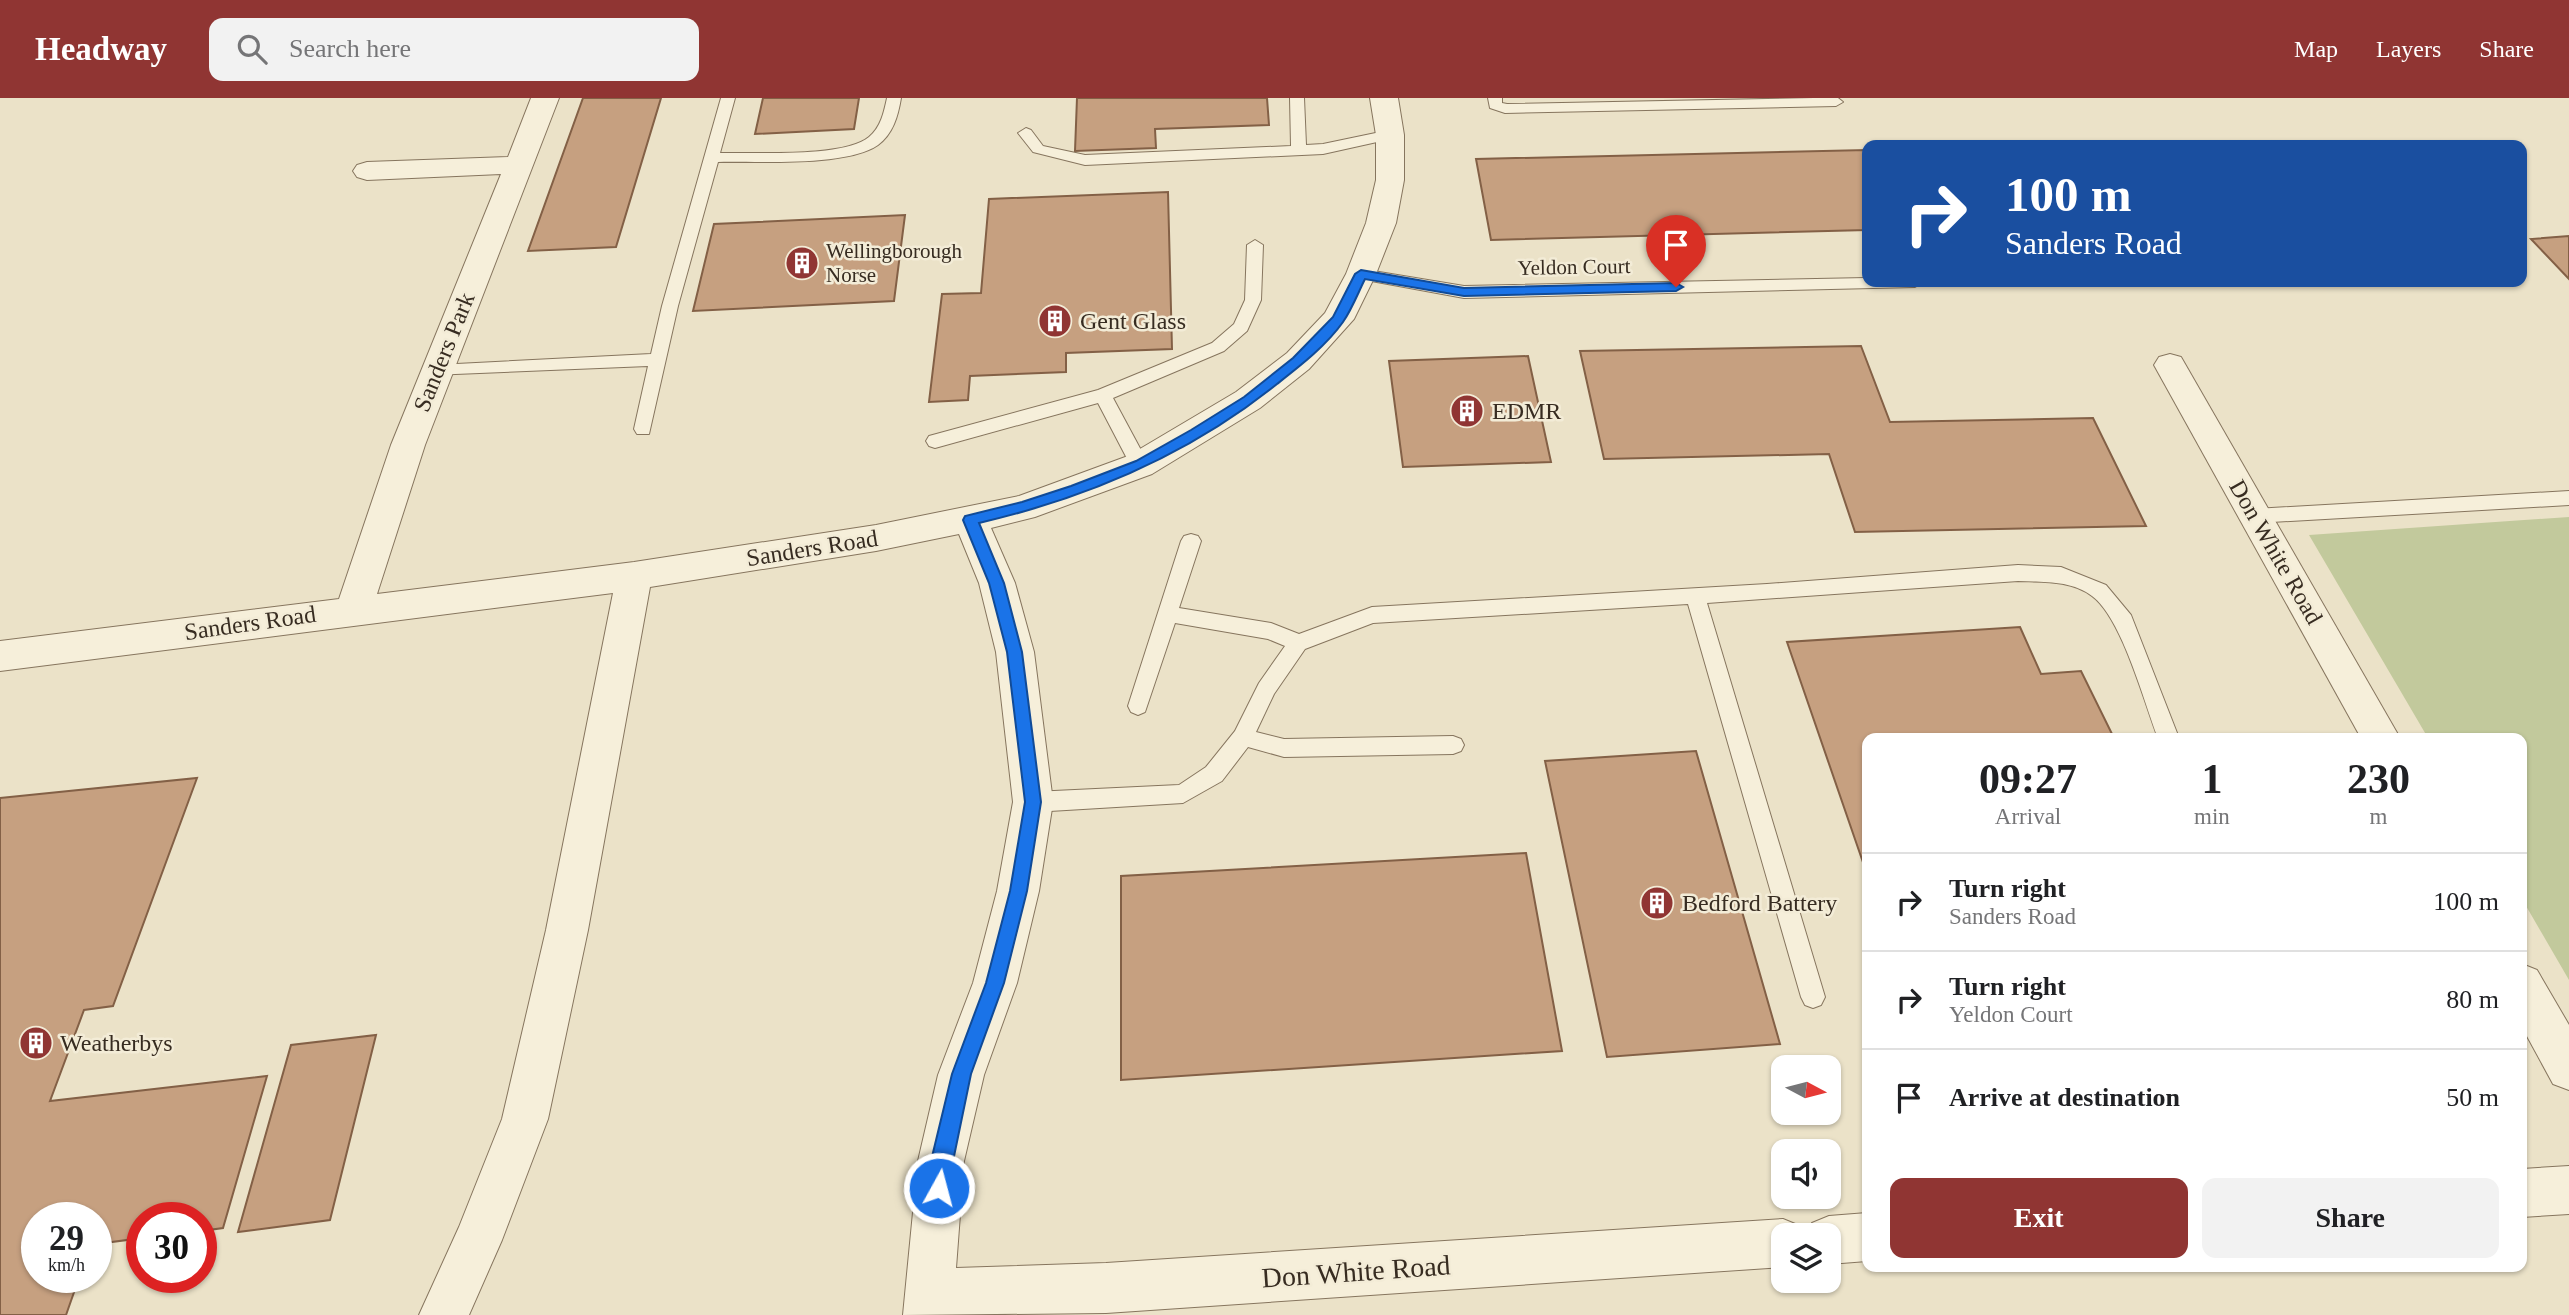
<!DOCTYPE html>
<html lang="en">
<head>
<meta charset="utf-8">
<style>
	body { margin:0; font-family:"Times New Roman",serif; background:#f2f2f2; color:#202124; height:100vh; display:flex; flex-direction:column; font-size:26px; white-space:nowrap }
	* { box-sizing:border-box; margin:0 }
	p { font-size:23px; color:#757577 }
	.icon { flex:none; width:38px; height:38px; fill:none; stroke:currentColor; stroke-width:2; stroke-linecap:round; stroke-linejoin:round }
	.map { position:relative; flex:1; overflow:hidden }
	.drawer { position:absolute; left:1862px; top:635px; width:665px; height:539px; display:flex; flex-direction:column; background:#fff; border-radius:14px; box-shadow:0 2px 5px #0004 }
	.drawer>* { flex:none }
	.banner { position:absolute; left:1862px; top:42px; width:665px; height:147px; border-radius:14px; box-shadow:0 2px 5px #0004; background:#1a4fa0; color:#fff; overflow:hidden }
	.needle { width:46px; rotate:97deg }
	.tools { position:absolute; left:1771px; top:957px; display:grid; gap:14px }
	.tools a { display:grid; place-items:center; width:70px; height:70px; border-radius:14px; background:#fff; box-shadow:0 2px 5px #0004; font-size:35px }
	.speed { position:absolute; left:21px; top:1104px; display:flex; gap:14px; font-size:35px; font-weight:700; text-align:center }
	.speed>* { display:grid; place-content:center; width:91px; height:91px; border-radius:50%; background:#fff; box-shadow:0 2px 5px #0004; line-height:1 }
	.speed small { font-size:18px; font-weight:400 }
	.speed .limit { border:10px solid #d22; background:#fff; color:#111 }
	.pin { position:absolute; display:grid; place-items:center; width:60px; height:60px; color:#fff; margin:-72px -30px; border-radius:50% 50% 50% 0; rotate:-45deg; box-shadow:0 0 7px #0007 }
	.pin .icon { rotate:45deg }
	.me { position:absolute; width:77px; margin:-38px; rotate:7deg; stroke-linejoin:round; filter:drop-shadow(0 0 5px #0008) }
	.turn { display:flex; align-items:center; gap:24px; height:147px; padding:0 28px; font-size:32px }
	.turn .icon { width:91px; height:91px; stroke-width:2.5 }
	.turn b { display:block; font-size:49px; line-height:60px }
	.eta { display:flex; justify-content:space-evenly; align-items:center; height:119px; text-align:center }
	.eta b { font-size:42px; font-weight:700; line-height:49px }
	.primary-button { display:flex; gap:14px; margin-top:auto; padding:14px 28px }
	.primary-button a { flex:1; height:80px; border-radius:14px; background:#903533; color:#fff; font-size:28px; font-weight:700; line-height:80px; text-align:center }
	.primary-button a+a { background:#f2f2f2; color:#202124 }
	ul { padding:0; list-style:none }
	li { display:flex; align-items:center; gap:21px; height:98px; padding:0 28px; border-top:2px solid #e0e0e0 }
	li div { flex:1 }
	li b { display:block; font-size:26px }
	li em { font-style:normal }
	header { display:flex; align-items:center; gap:42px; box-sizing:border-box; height:98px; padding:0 35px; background:#903533; color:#fff }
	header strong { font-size:33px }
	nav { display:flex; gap:38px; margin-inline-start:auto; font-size:24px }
	.search { width:490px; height:63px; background:#f2f2f2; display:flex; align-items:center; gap:18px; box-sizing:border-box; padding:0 24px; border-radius:14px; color:#757577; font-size:26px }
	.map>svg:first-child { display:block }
</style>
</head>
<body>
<header>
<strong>Headway</strong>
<div class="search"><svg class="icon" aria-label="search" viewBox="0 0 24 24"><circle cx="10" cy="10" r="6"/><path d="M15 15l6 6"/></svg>Search here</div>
<nav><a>Map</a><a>Layers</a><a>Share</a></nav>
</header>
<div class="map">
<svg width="2569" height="1217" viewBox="0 0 2569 1217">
	<rect width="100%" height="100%" fill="#ebe2c8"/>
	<polygon fill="#c2c99c" points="2569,419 2569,882 2522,801 2522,640 2428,640 2309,437"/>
	<g fill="#c6a080" stroke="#836046" stroke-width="2">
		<polygon points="583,0 661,0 616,149 528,153"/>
		<polygon points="763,0 859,0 854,31 755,36"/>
		<polygon points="1077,0 1267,0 1269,27 1155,31 1156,50 1075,53"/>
		<polygon points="1867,52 1867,132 1491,142 1476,61"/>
		<polygon points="1168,94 1172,251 1066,255 1066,274 970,278 968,302 929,304 942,196 981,195 989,101"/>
		<polygon points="905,117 894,203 693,213 714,126"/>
		<polygon points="2569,138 2569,181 2531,141"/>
		<polygon points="1861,248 1890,324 2093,320 2146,428 1855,434 1829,356 1604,361 1580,253"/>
		<polygon points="1528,258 1551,364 1403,369 1389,263"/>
		<polygon points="2020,529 2041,576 2081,573 2114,640 1867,640 1867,776 1787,544"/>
		<polygon points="1696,653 1780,946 1607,959 1545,663"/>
		<polygon points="197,680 113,908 84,912 50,1003 267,978 223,1130 201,1133 201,1120 142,1120 142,1140 96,1146 96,1120 37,1120 37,1180 79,1180 66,1217 0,1217 0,700"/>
		<polygon points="1526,755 1562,953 1121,982 1121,778"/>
		<polygon points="376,937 330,1122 238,1134 291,947"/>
	</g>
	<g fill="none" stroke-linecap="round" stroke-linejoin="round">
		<defs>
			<g id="service">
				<path d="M721,0H735L720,55C754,54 844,60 869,39C881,29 884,14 887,0H901C898,18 893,36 878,47C847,69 757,63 718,64L678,208L649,336H637L634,331L648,268L431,277L428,273L437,267L651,256L662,208Z"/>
				<polygon points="1290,0 1304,0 1306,47 1323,46 1390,32 1398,37 1395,40 1323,56 1085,67 1033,54 1018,35 1026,30 1031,32 1043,48 1085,57 1291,48"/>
				<polygon points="1488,0 1502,0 1502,5 1507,6 1814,0 1838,0 1843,4 1836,8 1505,15 1490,10"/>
				<polygon points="1255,142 1263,147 1261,202 1247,233 1224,253 1113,300 1149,367 1147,372 1133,372 1098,305 935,350 929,348 926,343 929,338 1098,292 1212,245 1234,226 1245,202 1247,147"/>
				<polygon points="1361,171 1464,188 1867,180 1867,184 1923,184 1915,189 1464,200 1355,180 1353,176"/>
				<polygon points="2569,393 2569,407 2255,425 2248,423 2245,418 2248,413 2255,411"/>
				<path d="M1191,436L1198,438L1201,443L1179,510L1271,525L1299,536L1372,509L1767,486L2018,467L2061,469L2106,487L2131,517L2179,640H2158C2144,604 2122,520 2092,498C2072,482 2042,484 2018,483L1707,505L1825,899L1821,907L1813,910L1805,907L1801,899L1688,506L1373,525L1305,551L1274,596L1256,634L1284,641L1453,638L1461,641L1464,647L1461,653L1453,656L1284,659L1248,649L1222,683L1183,705L1033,714L1025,711L1022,704L1025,697L1033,694L1179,687L1206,669L1235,633L1259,585L1285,548L1268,541L1175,525L1145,614L1138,617L1131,614L1128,608L1181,443L1184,438Z"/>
			</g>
			<g id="minor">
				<polygon points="531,0 559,0 425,347 377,496 634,464 876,427 1019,398 1128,358 1236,294 1287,255 1325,215 1346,176 1366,125 1376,82 1376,37 1370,0 1398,0 1404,37 1404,82 1396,125 1376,176 1354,221 1309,271 1260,310 1152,376 1035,419 991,430 1015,485 1034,554 1053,704 1039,793 1017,885 984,977 964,1063 956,1170 1106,1165 1783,1121 1800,1128 1804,1138 1783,1138 1783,1169 1106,1215 903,1217 918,1063 938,977 973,885 997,793 1013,704 996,554 979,485 959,436 876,453 650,489 588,832 548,1021 502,1142 469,1217 419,1217 459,1129 502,1021 546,832 613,495 0,573 0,543 339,501 391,347 501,76 367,82 357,79 353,73 357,67 367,64 508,59"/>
				<polygon points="2170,256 2181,259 2400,640 2361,640 2154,267 2159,259"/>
				<polygon points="2522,866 2537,872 2569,927 2569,992 2553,986 2522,929"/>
				<polygon points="2569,1068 2569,1116 2522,1119 2522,1071"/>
				<polygon points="1867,1115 1867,1163 1829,1166 1829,1138 1807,1138 1812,1125 1829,1118"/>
			</g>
		</defs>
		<use href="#service" stroke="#86755e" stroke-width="2"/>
		<use href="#minor" stroke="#86755e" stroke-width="2"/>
		<use href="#service" fill="#f6efda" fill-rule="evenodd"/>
		<use href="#minor" fill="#f6efda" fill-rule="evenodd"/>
	</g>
	<path fill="#1a73e8" stroke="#114b97" stroke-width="2" d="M1361,172L1464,190L1676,185L1683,189L1676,193L1464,198L1365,181C1358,195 1352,211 1343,224C1326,248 1300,268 1277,286C1190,356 1087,400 979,425L1004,485L1022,554L1041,704L1027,793L1004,885L971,976L946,1097L939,1100L932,1097L929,1090L931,1063L952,976L986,885L1010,793L1025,704L1007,554L989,485L963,422L965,418L1022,404L1071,388L1136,363L1191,332L1244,299L1293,260L1333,219L1355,176Z"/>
	<defs>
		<symbol id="building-disc" viewBox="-11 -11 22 22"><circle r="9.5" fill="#903533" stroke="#f3ecd7"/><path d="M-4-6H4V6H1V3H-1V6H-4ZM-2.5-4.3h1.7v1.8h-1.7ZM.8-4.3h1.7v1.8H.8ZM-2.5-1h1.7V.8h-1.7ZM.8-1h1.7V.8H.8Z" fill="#fff"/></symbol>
	</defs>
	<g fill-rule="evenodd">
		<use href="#building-disc" x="783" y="146" width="38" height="38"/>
		<use href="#building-disc" x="1036" y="204" width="38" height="38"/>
		<use href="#building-disc" x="1448" y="294" width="38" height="38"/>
		<use href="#building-disc" x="1638" y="786" width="38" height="38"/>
		<use href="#building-disc" x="17" y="926" width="38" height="38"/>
	</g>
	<g text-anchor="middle" stroke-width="5" stroke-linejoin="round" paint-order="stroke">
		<g font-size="21" fill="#372c21" stroke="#f3ecd7" text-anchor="start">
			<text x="826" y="160">Wellingborough<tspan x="826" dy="24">Norse</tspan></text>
		</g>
		<g font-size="21" fill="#372c21" stroke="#f3ecd7">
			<text transform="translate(1574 169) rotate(-1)" y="7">Yeldon Court</text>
		</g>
		<g font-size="24" fill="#372c21" stroke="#f3ecd7" text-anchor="start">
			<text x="1080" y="231">Gent Glass</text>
			<text x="1492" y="321">EDMR</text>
			<text x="1682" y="813">Bedford Battery</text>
			<text x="60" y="953">Weatherbys</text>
		</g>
		<g font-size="24" fill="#372c21" stroke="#f3ecd7">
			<text transform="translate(444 254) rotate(-68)" y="8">Sanders Park</text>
			<text transform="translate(812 450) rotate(-9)" y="8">Sanders Road</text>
			<text transform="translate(2276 454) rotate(60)" y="8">Don White Road</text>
			<text transform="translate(250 525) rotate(-8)" y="8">Sanders Road</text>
		</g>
		<g font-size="28" fill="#372c21" stroke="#f3ecd7">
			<text transform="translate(1356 1173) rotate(-4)" y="10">Don White Road</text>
		</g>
	</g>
</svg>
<div class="tools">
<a><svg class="needle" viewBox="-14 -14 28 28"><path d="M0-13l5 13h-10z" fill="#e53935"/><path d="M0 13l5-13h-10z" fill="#757577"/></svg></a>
<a><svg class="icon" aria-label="sound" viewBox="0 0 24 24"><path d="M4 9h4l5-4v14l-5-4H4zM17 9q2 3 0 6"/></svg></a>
<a><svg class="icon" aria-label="layers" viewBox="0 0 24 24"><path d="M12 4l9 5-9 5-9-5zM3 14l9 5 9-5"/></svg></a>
</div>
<div class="speed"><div>29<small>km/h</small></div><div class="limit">30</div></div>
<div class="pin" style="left:1676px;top:189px;background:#d93025"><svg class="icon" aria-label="arrive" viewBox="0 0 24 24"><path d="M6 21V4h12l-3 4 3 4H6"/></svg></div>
<svg class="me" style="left:939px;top:1090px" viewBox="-20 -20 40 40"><circle r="17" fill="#1a73e8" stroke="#fff" stroke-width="3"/><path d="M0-11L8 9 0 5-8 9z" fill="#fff"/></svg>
<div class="banner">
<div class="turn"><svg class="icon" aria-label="right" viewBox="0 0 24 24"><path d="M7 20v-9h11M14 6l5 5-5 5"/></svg><div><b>100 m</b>Sanders Road</div></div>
</div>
<section class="drawer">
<div class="eta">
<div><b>09:27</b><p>Arrival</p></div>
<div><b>1</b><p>min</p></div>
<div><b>230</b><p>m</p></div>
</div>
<ul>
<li><svg class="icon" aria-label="right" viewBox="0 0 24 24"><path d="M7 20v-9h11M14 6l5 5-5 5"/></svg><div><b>Turn right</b><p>Sanders Road</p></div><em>100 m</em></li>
<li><svg class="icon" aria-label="right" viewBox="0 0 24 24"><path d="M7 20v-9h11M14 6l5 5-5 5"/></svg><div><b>Turn right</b><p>Yeldon Court</p></div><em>80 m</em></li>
<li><svg class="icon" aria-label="arrive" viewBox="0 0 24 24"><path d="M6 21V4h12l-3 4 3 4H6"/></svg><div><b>Arrive at destination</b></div><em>50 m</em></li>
</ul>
<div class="primary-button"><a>Exit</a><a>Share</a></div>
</section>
</div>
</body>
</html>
